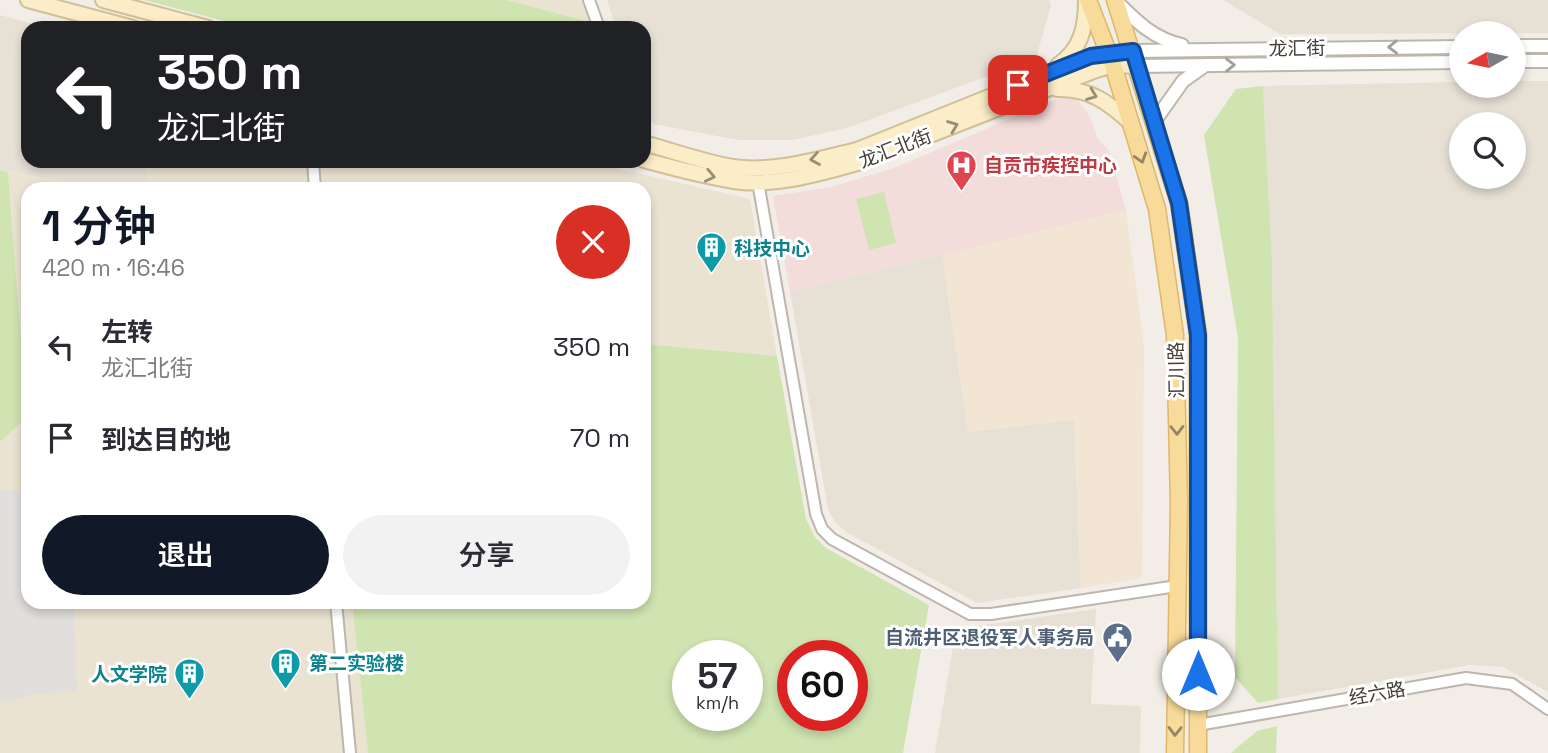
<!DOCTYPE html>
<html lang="zh">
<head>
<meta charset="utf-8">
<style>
	body { margin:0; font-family:"Space Grotesk","Noto Sans SC",sans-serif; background:#f2f2f3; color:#2b2b33; height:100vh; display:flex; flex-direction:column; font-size:26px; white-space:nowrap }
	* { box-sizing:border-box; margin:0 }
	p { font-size:23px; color:#7c7c81 }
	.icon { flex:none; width:38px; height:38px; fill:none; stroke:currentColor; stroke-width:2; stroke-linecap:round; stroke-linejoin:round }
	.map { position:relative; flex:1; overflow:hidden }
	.details { position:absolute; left:21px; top:182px; width:630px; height:427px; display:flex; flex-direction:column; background:#fff; border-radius:21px; box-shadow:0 4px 10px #0003 }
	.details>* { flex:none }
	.banner { position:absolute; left:21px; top:21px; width:630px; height:147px; border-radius:21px; box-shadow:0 4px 10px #0003; background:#202124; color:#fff; overflow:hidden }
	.needle { width:46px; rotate:261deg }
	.tools { position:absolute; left:1449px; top:21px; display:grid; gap:14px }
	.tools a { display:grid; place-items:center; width:77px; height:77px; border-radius:50%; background:#fff; box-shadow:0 4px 10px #0003; font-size:35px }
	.speed { position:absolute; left:672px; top:640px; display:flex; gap:14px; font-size:35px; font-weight:700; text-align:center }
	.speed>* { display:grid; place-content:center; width:91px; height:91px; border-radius:50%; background:#fff; box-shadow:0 4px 10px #0003; line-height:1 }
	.speed small { font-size:18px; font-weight:400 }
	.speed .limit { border:10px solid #d22; background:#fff; color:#111 }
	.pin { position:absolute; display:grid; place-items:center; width:60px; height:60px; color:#fff; margin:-30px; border-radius:14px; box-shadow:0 4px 10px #0006 }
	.me { position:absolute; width:77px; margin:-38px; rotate:0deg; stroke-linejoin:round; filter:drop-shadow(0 0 5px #0008) }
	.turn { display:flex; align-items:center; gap:24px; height:147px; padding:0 21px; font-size:32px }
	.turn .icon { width:91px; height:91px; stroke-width:2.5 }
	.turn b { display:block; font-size:49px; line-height:60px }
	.round { display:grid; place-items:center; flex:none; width:74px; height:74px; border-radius:37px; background:#f2f2f3 }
	.head { display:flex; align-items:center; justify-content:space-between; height:119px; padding:0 21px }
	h1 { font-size:42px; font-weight:600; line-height:52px; color:#111827 }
	.cta { display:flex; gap:14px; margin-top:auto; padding:14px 21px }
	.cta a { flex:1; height:80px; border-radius:42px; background:#111827; color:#fff; font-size:28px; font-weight:600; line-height:80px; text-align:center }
	.cta a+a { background:#f2f2f3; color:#2b2b33 }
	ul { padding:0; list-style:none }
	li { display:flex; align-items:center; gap:21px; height:91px; padding:0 21px }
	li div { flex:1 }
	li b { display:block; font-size:26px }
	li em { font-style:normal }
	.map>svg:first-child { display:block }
</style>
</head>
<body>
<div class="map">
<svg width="1548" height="753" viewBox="0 0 1548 753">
	<rect width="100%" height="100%" fill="#f2eee7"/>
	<g fill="#e6e0d5" fill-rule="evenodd">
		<polygon points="607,0 1049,0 1051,5 1036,58 847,128 792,140 738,140 654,124 644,114 644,28 616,28"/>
		<polygon points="1223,0 1548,0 1548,33 1280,34"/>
		<polygon points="0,15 48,28 28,28 28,161 145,161 149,189 103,189 0,170"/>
		<path d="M1514,81H1548V692L1503,667L1470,665L1278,699L1272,262L1263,86L1461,82V86H1514ZM1461,124H1514V177H1461Z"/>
		<polygon points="942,255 968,432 1074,420 1081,588 977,603 846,532 835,522 828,509 790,292"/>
		<polygon points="1096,609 1091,704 1141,706 1140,753 935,753 956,629"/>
	</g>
	<polygon fill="#f3e5d3" points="1126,210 1144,346 1142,578 1081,588 1074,420 968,432 942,255"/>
	<g fill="#ebe3d1">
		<polygon points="506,0 581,0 590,22 516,3"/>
		<polygon points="145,161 584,161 750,199 777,356 644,344 644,189 149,189"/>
		<polygon points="8,172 103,189 28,189 28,602 352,602 368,753 0,753 0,442 27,417"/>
	</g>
	<polygon fill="#f2dddb" points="1066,95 1077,99 1090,117 1098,139 1109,151 1126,210 790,292 773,196 831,187 894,168"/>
	<g fill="#cfe4b1" fill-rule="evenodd">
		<polygon points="144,0 506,0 590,22 591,28 251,28"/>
		<polygon points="1263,86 1272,262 1278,699 1258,703 1235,677 1238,338 1204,135 1236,89"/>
		<polygon points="0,170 8,172 27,417 0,442"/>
		<polygon points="884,192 896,243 869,250 856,199"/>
		<path d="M644,344L777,356L806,519L815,537L826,548L929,605L903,753H368L352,602H644ZM747,656V716H688V656ZM852,656V716H793V656Z"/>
		<polygon points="1277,726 1276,753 1231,753 1257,731"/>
	</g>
	<polygon fill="#e1dedb" points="28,490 28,602 74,602 77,691 35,694 0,704 0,491"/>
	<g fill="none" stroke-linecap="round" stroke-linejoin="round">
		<defs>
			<g id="minor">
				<polyline points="589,0 599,28"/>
				<polyline points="313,161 315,189"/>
				<polyline points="758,182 816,514 822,529 832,539 970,614 991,614 1177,586"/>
				<polyline points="336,602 350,753"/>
				<polyline points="1198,725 1466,678 1512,684 1548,709"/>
			</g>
			<g id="tertiary">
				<path d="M1117,2C1137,22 1154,39 1182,45"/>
				<polyline points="1514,46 1548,46"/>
				<polyline points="1133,51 1461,47"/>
				<polyline points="1514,61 1548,61"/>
				<polyline points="1137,66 1461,62"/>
				<polyline points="1154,122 1183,81 1204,66"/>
			</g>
			<g id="secondary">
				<polyline points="28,0 133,28"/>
				<polyline points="103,0 208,28"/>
				<path d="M1058,65C1081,50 1086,27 1086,0"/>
				<path d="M1057,89C1089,88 1108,102 1131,123"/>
				<path d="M644,143C673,151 703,162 733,167C773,173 819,159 857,150L1091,56L1133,51"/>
				<path d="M644,160C673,168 704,176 734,181C775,187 822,173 861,162L1096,70L1113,65L1137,66"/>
			</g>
			<g id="primary">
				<polyline points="1088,0 1113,65 1157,209 1175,335 1179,502 1175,753"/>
				<polyline points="1115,0 1179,203 1198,335 1198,753"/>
			</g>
		</defs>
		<use href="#minor" stroke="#bdb6aa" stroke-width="14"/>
		<use href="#tertiary" stroke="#bdb6aa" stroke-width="16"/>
		<use href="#secondary" stroke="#d0c098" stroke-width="18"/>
		<use href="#primary" stroke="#ddb76a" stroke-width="19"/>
		<use href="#minor" stroke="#fff" stroke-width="10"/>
		<use href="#tertiary" stroke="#fff" stroke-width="12"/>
		<use href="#secondary" stroke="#fbedc8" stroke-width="14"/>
		<use href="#primary" stroke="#f8db9a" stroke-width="16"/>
	</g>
	<defs><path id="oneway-chevron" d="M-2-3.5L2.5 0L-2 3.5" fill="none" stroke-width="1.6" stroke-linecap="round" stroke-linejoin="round" transform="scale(1.75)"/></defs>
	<g stroke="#a29f9a">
		<use href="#oneway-chevron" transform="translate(1393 47) rotate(179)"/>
		<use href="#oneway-chevron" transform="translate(1230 65) rotate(-1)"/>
	</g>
	<g stroke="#978d78">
		<use href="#oneway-chevron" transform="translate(1092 95) rotate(21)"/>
		<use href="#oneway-chevron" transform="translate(953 126) rotate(-21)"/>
		<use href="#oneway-chevron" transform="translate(815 159) rotate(170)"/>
		<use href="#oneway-chevron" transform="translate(710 176) rotate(12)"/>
	</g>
	<g stroke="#968563">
		<use href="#oneway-chevron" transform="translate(1141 158) rotate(73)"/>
		<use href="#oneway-chevron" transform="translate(1177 430) rotate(89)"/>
		<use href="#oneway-chevron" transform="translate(1175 731) rotate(91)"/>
	</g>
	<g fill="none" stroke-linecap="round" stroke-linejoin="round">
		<defs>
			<polyline id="route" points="1018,85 1091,56 1133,51 1179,203 1198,335 1198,674"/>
		</defs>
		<use href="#route" stroke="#114b97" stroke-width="18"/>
		<use href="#route" stroke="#1a73e8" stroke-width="12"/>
	</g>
	<defs>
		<symbol id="hospital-pin" viewBox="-11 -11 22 30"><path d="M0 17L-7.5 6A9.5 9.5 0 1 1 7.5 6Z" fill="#e0444e" stroke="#fff"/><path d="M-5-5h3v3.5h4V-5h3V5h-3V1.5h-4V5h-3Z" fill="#fff"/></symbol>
		<symbol id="building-pin" viewBox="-11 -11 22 30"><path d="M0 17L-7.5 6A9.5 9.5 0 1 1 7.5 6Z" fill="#0f9aa8" stroke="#fff"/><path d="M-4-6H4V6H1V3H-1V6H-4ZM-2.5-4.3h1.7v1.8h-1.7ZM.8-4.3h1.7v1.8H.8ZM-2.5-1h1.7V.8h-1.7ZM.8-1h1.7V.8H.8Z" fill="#fff"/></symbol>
		<symbol id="civic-pin" viewBox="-11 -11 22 30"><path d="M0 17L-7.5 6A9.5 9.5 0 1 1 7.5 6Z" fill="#5c6f8a" stroke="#fff"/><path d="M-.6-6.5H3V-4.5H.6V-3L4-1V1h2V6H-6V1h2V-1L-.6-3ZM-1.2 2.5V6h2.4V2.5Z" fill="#fff"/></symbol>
	</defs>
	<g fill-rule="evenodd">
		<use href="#hospital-pin" x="944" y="148" width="35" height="47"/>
		<use href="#building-pin" x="694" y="230" width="35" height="47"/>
		<use href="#civic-pin" x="1100" y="620" width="35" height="47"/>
		<use href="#building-pin" x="268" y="646" width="35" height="47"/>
		<use href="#building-pin" x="172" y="656" width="35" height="47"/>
	</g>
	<g text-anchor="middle" stroke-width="6" stroke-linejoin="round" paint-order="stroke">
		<g font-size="19" fill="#453f36" stroke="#fff">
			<text transform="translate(1297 48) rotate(-1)" y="7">龙汇街</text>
			<text transform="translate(895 148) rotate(-21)" y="7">龙汇北街</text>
			<text transform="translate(1176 370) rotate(-91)" y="7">汇川路</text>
			<text transform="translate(1377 693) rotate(-10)" y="7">经六路</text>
		</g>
		<g font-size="19" font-weight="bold" fill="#be3a42" stroke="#fff" text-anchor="start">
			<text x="984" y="172">自贡市疾控中心</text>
		</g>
		<g font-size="19" font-weight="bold" fill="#0d838f" stroke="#fff" text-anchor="start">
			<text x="734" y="255">科技中心</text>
			<text x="309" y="670">第二实验楼</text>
			<text x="167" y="681" text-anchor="end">人文学院</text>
		</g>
		<g font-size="19" font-weight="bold" fill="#4e5e75" stroke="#fff" text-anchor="end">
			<text x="1094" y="644">自流井区退役军人事务局</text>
		</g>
	</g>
</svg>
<div class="tools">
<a><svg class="needle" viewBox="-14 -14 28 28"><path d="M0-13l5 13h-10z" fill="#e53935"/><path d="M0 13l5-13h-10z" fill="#7c7c81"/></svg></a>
<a><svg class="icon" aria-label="search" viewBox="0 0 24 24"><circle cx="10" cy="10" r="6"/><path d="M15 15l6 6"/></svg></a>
</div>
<div class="speed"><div>57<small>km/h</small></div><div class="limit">60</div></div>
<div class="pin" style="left:1018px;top:85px;background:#d93025"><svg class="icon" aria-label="arrive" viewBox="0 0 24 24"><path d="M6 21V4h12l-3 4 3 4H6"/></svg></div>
<svg class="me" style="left:1198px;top:674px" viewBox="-20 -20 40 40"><circle r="19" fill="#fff"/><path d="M0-13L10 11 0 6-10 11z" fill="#1a73e8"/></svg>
<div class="banner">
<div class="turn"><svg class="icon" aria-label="left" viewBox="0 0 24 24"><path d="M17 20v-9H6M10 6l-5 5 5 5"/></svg><div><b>350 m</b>龙汇北街</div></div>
</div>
<section class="details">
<div class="head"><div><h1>1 分钟</h1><p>420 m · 16:46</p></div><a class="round" style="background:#d93025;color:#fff"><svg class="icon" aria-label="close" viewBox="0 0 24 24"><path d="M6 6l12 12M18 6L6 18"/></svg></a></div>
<ul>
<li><svg class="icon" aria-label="left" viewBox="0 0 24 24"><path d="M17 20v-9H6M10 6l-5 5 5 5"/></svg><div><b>左转</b><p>龙汇北街</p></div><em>350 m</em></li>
<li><svg class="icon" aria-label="arrive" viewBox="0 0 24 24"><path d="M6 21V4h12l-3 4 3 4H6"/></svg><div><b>到达目的地</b></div><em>70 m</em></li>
</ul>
<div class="cta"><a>退出</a><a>分享</a></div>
</section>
</div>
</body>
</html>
